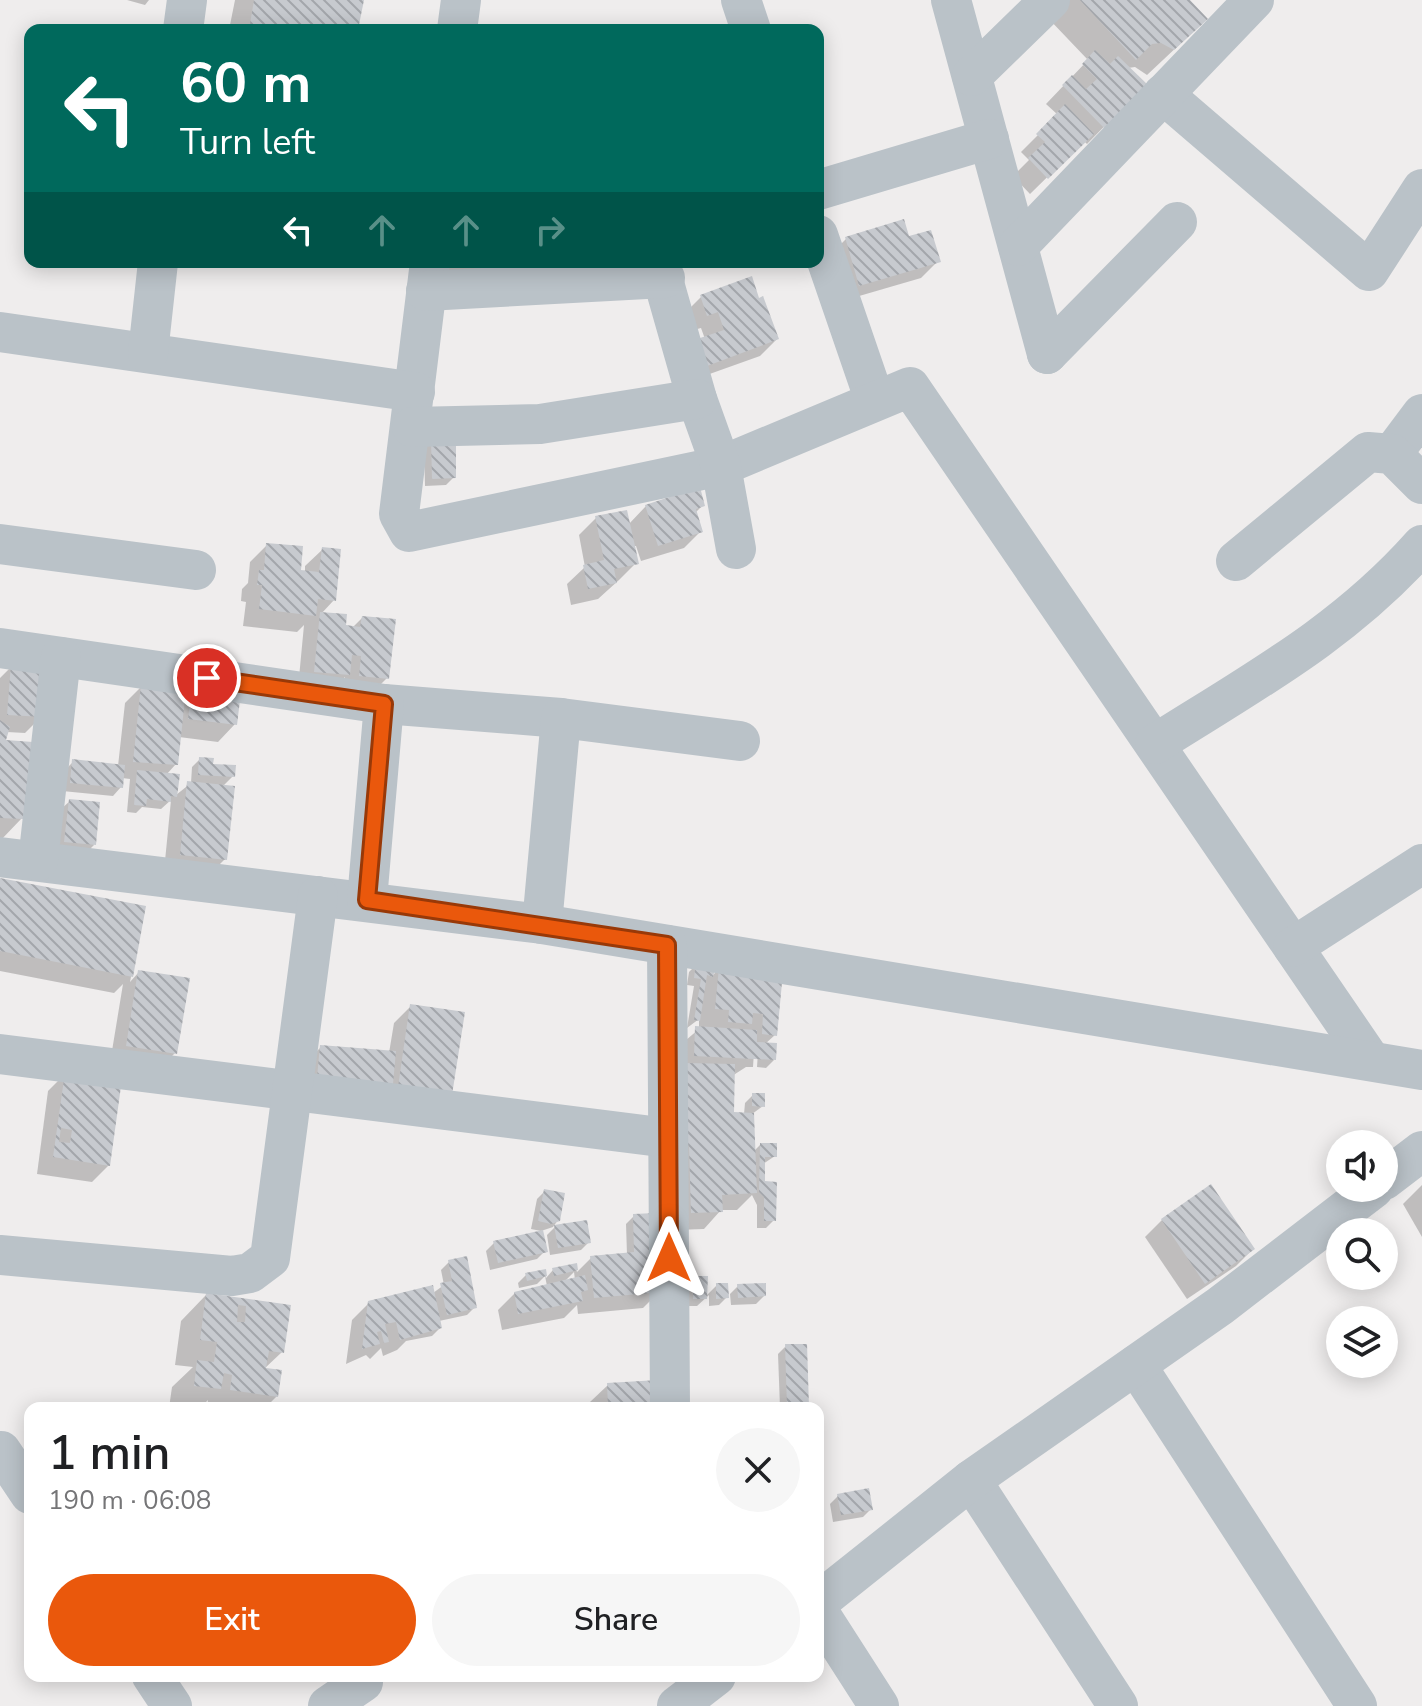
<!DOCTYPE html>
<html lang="en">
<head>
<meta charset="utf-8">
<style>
	body { margin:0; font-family:"Nunito Sans",sans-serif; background:#f6f6f6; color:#202124; height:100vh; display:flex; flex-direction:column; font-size:30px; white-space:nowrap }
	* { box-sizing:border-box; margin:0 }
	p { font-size:26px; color:#757577 }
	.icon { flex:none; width:44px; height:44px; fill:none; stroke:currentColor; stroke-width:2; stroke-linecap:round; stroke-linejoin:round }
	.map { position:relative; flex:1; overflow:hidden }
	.details { position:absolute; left:24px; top:1402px; width:800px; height:280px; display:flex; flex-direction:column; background:#fff; border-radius:16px; box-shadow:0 4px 20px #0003 }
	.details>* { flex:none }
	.banner { position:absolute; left:24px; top:24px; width:800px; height:244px; border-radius:16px; box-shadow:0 4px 20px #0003; background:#00695c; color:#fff; overflow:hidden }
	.fabs { position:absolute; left:1326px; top:1130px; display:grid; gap:16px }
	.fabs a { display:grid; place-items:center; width:72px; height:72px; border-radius:50%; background:#fff; box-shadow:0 4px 20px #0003; font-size:40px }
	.pin { position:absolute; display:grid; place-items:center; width:68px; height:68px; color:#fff; margin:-34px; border:4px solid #fff; border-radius:50%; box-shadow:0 2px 8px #0007 }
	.me { position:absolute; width:88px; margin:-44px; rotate:0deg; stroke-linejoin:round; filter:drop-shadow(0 0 6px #0008) }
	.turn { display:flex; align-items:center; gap:28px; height:168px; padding:0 24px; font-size:36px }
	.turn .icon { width:104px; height:104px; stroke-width:2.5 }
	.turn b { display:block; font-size:56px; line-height:68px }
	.lanes { display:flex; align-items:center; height:76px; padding:0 24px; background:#0003; justify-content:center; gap:40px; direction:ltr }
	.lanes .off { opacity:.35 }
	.round { display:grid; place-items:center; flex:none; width:84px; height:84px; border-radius:42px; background:#f6f6f6 }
	.head { display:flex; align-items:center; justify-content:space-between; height:136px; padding:0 24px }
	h1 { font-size:48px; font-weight:600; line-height:60px }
	.primary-button { display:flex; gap:16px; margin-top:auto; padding:16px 24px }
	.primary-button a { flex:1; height:92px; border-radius:48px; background:#ea580c; color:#fff; font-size:32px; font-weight:600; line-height:92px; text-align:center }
	.primary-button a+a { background:#f6f6f6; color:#202124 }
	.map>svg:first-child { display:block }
</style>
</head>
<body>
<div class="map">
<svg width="1422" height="1706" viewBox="0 0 1422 1706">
	<defs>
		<pattern id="building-back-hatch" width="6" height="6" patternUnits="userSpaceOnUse" patternTransform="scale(2)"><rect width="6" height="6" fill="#c7cacf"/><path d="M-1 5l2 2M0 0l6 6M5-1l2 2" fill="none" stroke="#a3a6ab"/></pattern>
	</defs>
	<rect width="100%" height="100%" fill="#efeded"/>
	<g fill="#0003" fill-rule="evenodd">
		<polygon points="127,0 149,0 145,5"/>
		<polygon points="235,0 362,0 356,30 229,30"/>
		<polygon points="1064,0 1187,0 1180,44 1147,75 1135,67 1128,68 1145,85 1087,144 1084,141 1030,194 1013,176 1029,160 1021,152 1058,115 1046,104 1088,60 1047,17"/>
		<polygon points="846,239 907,239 938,261 921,278 842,301 829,256"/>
		<polygon points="432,262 505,262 493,274 428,277"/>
		<polygon points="506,262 536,262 525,272 506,272"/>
		<polygon points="701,297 777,339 760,356 690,381 705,339 701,328 690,331 684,314"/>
		<polygon points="432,441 454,477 446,485 425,486 424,449"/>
		<polygon points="703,505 695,513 701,531 684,548 641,561 636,546 633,546 636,563 619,580 598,599 571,605 567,584 585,567 579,535 596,518 628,525 646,506"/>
		<polygon points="267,545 299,572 305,573 305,566 323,549 334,600 321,614 352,628 362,618 387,678 370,695 343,693 345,677 331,691 298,688 304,625 297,632 243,626 246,602 241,601 242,589 248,583 250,562"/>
		<polygon points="12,666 42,716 25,733 7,732 4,741 22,818 0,841 0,678"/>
		<polygon points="142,686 183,698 193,688 235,724 218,742 179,737 176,764 166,775 176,795 191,783 192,767 200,759 233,776 223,786 225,859 208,876 164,871 171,800 161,809 142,807 136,813 127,812 130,779 122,778 121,787 113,796 62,791 65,770 73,762 118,766 125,703"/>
		<polygon points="70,801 94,845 86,853 57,850 61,809"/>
		<polygon points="0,880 144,908 130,982 139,972 175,1053 158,1070 110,1063 123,984 114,993 0,971"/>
		<polygon points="697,964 713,966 711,977 719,969 781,974 775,1035 765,1044 774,1060 766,1068 757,1067 758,1052 754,1052 753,1067 746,1067 732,1076 732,1114 744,1114 745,1103 753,1095 763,1106 752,1114 753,1152 760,1145 775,1156 763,1164 763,1183 774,1220 766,1228 757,1228 757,1205 752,1195 737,1210 721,1210 704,1229 675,1230 679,1046 699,1029 699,1019 687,1028 694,986 687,985 689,972"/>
		<polygon points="411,1006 450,1095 301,1094 304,1064 321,1047 389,1053 394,1023"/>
		<polygon points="65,1074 109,1165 92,1182 37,1174 48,1091"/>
		<polygon points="1422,1185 1422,1237 1403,1204"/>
		<polygon points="545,1191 558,1220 553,1227 541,1231 531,1229 537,1199"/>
		<path d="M634,1216L660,1291L643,1308L578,1314L577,1305L564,1318L502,1330L498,1310L515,1293L547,1286L545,1276L537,1284L519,1288L518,1283L526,1275L544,1272L546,1278L553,1270L575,1265L577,1272L591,1258L627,1255L626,1224ZM574,1272L575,1280L564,1282Z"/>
		<polygon points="1162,1220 1253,1249 1236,1266 1187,1299 1145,1237"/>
		<polygon points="555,1227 589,1242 581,1250 550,1255 547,1235"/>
		<polygon points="494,1243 545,1251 537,1259 490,1270 486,1251"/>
		<polygon points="449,1262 475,1307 467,1315 439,1321 440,1328 432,1336 406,1341 397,1350 383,1356 381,1348 370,1359 366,1355 346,1364 352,1320 369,1303 433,1293 444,1285 441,1270"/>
		<polygon points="694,1278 705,1297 717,1285 727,1297 719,1305 709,1306 709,1295 697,1306 685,1306 686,1286"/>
		<polygon points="738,1286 764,1296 756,1304 731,1305 730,1294"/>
		<polygon points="206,1295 288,1306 282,1352 264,1369 277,1396 265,1408 207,1408 208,1400 200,1408 169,1408 172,1387 193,1367 175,1365 181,1321"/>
		<polygon points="786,1346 807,1408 780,1408 778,1354"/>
		<polygon points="608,1385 658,1408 591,1408 590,1402"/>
		<polygon points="838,1496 871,1509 863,1517 833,1522 830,1504"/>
	</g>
	<g fill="url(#building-back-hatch)" fill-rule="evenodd">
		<polygon points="254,0 364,0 358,30 249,30"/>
		<polygon points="1080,0 1190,0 1208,19 1174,50 1161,43 1152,44 1136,60"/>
		<polygon points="1095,50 1110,64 1118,56 1148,85 1105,129 1062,85 1072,75 1086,89 1097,79 1082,64"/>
		<polygon points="1065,104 1094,134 1048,179 1028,158 1045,142 1036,134"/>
		<polygon points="904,219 909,236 931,230 941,262 859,286 845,237"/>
		<polygon points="752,276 759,298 763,296 779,339 707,366 697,339 724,330 718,312 707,316 700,295"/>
		<polygon points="456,438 456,478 432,479 431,439"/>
		<polygon points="700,487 705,506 696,509 703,532 658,546 645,505"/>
		<polygon points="627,510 639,564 614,569 617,583 588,589 583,565 604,560 595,516"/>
		<polygon points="266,543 303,546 301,570 319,572 322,547 341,549 336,601 318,599 316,616 259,609 262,585 257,585 259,570 264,570"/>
		<polygon points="320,612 347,614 346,625 360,627 362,616 396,619 389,679 359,676 361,656 352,655 350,675 314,672"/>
		<polygon points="11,664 48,666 44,717 7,715"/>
		<polygon points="141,684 186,689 178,765 133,762"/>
		<polygon points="192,686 241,692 237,725 188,719"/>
		<polygon points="0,720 10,727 6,740 33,742 24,819 0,818"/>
		<polygon points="199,757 214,758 213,764 236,765 235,777 198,775"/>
		<polygon points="72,759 125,765 123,788 70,783"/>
		<polygon points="137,770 180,774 177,797 171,796 171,802 147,799 146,806 134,805"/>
		<polygon points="187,781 235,786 227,860 180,855"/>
		<polygon points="69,799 100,802 96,845 64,842"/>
		<polygon points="0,878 146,906 133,977 0,951"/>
		<polygon points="696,962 716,965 713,977 707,975 700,1021 694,1020 701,979 694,978"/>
		<polygon points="719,967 783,972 777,1036 762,1034 763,1014 753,1013 752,1024 728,1022 729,1010 715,1009"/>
		<polygon points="138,970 190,978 177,1054 126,1046"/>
		<polygon points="410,1004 465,1012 452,1095 398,1087"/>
		<polygon points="695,1026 757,1030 757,1042 777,1043 776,1060 694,1056"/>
		<polygon points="320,1045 396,1051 393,1084 317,1078"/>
		<polygon points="684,1063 735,1064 734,1112 754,1113 757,1193 722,1195 723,1212 691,1213 689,1146 683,1143"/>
		<path d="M65,1072L122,1079L110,1166L53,1157ZM61,1128L72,1130L70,1143L59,1142Z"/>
		<polygon points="752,1093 765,1093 765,1107 752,1106"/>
		<polygon points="760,1143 777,1143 777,1157 765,1157 765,1181 777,1182 776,1221 764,1221 764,1197 759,1192"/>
		<polygon points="1211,1184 1255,1249 1205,1284 1161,1219"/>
		<polygon points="544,1189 565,1193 560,1221 551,1224 538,1221"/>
		<polygon points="656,1213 662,1292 594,1298 590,1256 634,1252 633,1214"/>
		<polygon points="587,1220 591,1243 558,1248 554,1225"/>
		<polygon points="543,1230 548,1252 498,1263 493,1241"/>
		<polygon points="467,1256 477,1308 447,1315 440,1283 452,1281 448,1260"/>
		<polygon points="577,1263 578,1270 554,1276 552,1268"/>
		<polygon points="546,1269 547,1276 527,1281 525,1273"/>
		<polygon points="585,1275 588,1290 581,1292 583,1301 518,1314 514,1292"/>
		<polygon points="693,1276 708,1276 707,1299 693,1299"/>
		<polygon points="716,1283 728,1283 729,1298 716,1299"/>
		<polygon points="766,1283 766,1296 738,1298 737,1284"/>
		<polygon points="433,1285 442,1328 400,1340 396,1322 385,1324 389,1342 384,1343 381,1331 377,1332 380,1344 362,1349 368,1301"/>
		<path d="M206,1293L291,1305L284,1353L269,1351L266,1368L282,1370L278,1397L230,1390L232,1375L224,1373L221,1389L194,1386L197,1360L214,1362L217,1342L200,1340ZM238,1305L246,1306L245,1322H237Z"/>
		<polygon points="785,1344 807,1344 809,1408 787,1408"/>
		<polygon points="658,1380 660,1408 608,1408 607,1383"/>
		<polygon points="869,1488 873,1510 841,1515 837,1494"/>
	</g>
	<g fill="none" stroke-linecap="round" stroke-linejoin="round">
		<g stroke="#bac2c8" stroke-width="40">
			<polyline points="741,0 751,30"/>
			<polyline points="951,0 1047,354"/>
			<polyline points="183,30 187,0"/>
			<polyline points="457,30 461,0"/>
			<polyline points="972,76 1050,0"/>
			<polyline points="1163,94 1369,271 1422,189"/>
			<polyline points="818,190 989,139"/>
			<polyline points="818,235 875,401"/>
			<polyline points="1018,246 1254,0"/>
			<polyline points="430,262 399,514 409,532 721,466 910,387 1371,1061"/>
			<polyline points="658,262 697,399 721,466 736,549"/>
			<polyline points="426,291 665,278"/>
			<polyline points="0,332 415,392"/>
			<polyline points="148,353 158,262"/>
			<polyline points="1047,354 1177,222"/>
			<polyline points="412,427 540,424 697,399"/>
			<polyline points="1392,454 1422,414"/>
			<polyline points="0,544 196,570"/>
			<polyline points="1236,561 1368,452 1392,454 1422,484"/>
			<polyline points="0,648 384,704 561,718"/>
			<path d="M1155,744C1253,682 1344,633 1422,545"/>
			<polyline points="0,857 542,924 1422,1070"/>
			<polyline points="38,861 61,657"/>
			<polyline points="367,900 384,704"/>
			<polyline points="542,924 561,718 740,741"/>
			<polyline points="667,945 670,1408"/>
			<polyline points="1293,947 1422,864"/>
			<polyline points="0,1054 668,1138"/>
			<polyline points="1384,1180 1422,1151"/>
			<polyline points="0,1255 232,1276 250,1273 270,1258 318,896"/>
			<polyline points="1136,1365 1357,1706"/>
			<polyline points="1,1451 30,1494"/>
			<polyline points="971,1480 1118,1706"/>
			<polyline points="818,1602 971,1480 1220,1306 1374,1188"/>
			<polyline points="818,1611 879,1706"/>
			<polyline points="152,1676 172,1706"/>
			<polyline points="328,1706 363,1682"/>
			<polyline points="677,1706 716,1676"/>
		</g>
	</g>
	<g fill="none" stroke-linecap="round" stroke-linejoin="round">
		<defs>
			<polyline id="route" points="207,678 384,704 367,900 667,945 669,1258"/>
		</defs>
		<use href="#route" stroke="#983908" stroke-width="20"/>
		<use href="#route" stroke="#ea580c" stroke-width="14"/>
	</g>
</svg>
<div class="fabs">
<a><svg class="icon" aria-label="sound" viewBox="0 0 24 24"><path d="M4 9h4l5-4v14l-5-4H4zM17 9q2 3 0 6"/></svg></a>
<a><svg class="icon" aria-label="search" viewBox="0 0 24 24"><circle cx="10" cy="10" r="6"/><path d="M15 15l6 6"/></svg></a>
<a><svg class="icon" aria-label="layers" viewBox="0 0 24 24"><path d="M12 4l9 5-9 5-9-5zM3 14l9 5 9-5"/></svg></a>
</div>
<div class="pin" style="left:207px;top:678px;background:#d93025"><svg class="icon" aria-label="arrive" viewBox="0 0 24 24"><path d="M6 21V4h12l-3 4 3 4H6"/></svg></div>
<svg class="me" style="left:669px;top:1258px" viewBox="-20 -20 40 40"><path d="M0-17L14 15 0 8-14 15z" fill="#ea580c" stroke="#fff" stroke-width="4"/></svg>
<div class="banner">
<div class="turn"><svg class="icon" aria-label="left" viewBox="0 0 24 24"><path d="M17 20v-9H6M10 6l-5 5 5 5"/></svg><div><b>60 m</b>Turn left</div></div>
<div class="lanes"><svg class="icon" aria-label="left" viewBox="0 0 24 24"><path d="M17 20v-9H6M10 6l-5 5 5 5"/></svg><svg class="icon off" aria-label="ahead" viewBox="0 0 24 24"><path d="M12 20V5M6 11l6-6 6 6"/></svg><svg class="icon off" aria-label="ahead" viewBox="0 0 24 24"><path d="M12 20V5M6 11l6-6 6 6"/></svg><svg class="icon off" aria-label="right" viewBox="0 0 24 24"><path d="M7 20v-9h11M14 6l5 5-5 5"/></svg></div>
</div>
<section class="details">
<div class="head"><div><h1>1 min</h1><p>190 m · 06:08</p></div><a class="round"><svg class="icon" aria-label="close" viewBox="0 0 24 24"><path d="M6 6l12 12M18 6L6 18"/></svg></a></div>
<div class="primary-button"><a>Exit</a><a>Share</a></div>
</section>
</div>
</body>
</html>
